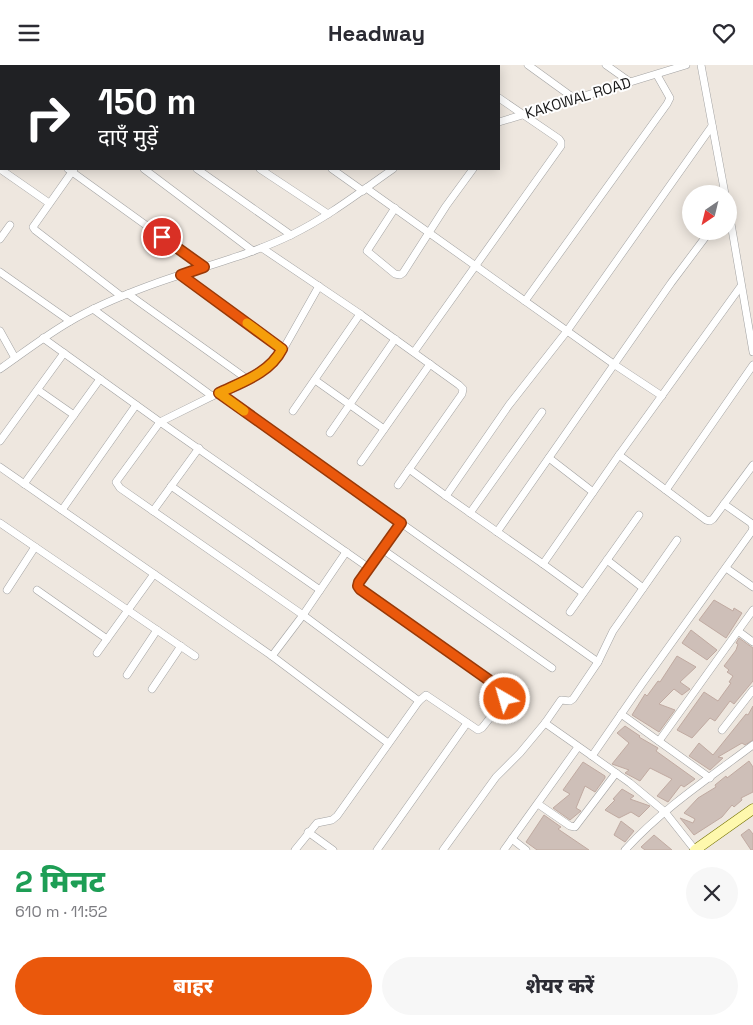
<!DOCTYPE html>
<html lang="hi">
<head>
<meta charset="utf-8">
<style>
	body { margin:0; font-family:"Space Grotesk","Noto Sans Devanagari",sans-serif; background:#f7f7f7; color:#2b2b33; height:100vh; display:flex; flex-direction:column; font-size:19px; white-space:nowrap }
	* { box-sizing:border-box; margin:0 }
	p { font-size:16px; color:#7c7c81 }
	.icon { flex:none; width:28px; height:28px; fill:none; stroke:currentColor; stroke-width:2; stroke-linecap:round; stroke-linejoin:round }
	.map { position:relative; height:785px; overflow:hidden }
	.sheet { display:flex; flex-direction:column; background:#fff; flex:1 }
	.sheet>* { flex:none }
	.top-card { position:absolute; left:0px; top:0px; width:500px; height:105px; box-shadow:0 2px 12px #0003; background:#202124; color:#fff; overflow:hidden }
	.needle { width:32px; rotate:215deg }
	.buttons { position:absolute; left:682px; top:120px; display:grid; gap:10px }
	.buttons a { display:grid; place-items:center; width:55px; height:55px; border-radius:50%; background:#fff; box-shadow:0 2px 12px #0003; font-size:25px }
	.pin { position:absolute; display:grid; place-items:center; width:42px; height:42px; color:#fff; margin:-21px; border:2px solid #fff; border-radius:50%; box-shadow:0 1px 5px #0007 }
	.me { position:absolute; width:55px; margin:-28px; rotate:322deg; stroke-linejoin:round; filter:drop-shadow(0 0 4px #0008) }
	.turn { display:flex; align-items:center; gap:18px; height:105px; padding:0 15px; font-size:22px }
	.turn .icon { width:65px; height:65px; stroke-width:2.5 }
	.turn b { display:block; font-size:35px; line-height:42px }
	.round { display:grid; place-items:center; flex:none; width:52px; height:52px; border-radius:26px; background:#f7f7f7 }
	.overview { display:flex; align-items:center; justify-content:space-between; height:85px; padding:0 15px }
	h1 { font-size:30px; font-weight:800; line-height:38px; color:#1e9e55 }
	.cta { display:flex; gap:10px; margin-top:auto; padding:10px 15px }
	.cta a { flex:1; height:58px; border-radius:30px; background:#ea580c; color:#fff; font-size:20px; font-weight:800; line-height:58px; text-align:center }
	.cta a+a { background:#f7f7f7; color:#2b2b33 }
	header { display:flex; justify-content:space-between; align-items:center; height:65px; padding:0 15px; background:#fff; font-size:22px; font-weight:800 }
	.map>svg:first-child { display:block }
</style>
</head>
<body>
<header><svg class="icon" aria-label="menu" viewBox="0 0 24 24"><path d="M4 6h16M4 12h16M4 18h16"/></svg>Headway<svg class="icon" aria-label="heart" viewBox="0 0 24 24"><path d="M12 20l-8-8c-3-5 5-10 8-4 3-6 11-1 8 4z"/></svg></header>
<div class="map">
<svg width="753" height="785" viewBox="0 0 753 785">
	<rect width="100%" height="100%" fill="#eee7df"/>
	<g fill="#cebfb8" stroke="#c0aaa1">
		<polygon points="714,535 733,546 734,543 742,548 726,573 699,555"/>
		<polygon points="691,565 717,585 707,595 682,578"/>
		<polygon points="739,573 753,583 753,616 734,639 730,636 715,656 710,653 692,673 677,665 704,627 718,636 731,618 729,617 733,611 727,607 729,605 724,601 736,585 738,579 736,578"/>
		<polygon points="677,591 696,602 680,617 690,624 682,630 674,624 659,639 675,645 659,667 632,650 645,629 647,631 658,616 660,617"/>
		<polygon points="753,641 753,675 745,680 742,678 718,692 723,693 710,705 689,691 699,678 713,690 746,649 748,650"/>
		<polygon points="625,661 640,671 639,672 658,683 656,686 695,714 684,722 681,720 668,737 657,731 672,714 650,703 640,716 625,708 629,705 612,699 629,678 617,668"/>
		<polygon points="749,696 753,702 753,727 741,733 742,735 734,742 732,740 722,752 694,770 680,753 693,758 695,754 684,748 698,733 716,722 715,720 726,711 727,713"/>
		<polygon points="583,697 605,711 605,713 595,727 585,721 576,743 581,746 570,755 553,743 570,729 563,725"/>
		<polygon points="622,724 634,731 630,734 650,741 639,752 631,747 619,753 605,745 615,735 613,734"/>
		<polygon points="544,750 561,762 558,764 589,785 537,785 526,777"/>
		<polygon points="621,756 634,766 625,777 614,770"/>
		<polygon points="749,764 753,769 753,785 751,785 741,770"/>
		<polygon points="654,770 672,785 645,785 641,782"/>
	</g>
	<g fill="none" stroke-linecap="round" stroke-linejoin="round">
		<defs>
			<g id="street">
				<polyline points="7,0 9,1"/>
				<polyline points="87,0 89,1"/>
				<polyline points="186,0 188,1"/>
				<polyline points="282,0 284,1"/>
				<polyline points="375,0 377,1"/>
				<polyline points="451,0 452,1"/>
				<polyline points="528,0 575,34"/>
				<polyline points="606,0 630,17"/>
				<polyline points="701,0 725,129"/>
				<polyline points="112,1 113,0"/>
				<polyline points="146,1 147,0"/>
				<polyline points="274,1 275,0"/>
				<polyline points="0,55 1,56"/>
				<polyline points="499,57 686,0"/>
				<polyline points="712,61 567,266 509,340 446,431 543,499 619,390 706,455 710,456 713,454 753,400"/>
				<polyline points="0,104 49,138"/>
				<polyline points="68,104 204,202"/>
				<polyline points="74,104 33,162 35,165 121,231"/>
				<polyline points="144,104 253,186"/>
				<polyline points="197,104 291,170"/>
				<polyline points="260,104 328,149"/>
				<polyline points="332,104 363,126"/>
				<polyline points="366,123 615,300 662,331"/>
				<polyline points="395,143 367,186 395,209 400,210 403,208 446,141 473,104"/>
				<polyline points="729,147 753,287"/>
				<polyline points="0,174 10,160"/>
				<polyline points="262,183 360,249 459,320 463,324 462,329 398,420"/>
				<polyline points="0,207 70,256"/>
				<polyline points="181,210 283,284"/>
				<polyline points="128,229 247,314"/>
				<polyline points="525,236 667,39 670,33 657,10"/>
				<polyline points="93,244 212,331"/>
				<polyline points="0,266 15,293"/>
				<polyline points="43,273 160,357 369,503"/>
				<polyline points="414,287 561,81 561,77 559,74 499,33"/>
				<path d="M0,304C23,288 45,271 69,257C94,242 121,231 148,221C196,203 246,192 291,170C328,152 360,127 393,104"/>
				<polyline points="315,315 384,364"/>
				<polyline points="38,325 74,350"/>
				<polyline points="219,327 401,458"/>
				<polyline points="293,346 360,249"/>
				<polyline points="330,368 395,274"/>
				<polyline points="0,376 64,288"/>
				<polyline points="619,390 741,221"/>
				<polyline points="549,393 593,427"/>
				<polyline points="361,397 430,299"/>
				<polyline points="0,402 272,591 388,678"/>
				<polyline points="409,404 446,431"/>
				<polyline points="24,419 100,314"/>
				<polyline points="171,421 320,525"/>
				<polyline points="666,425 753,300"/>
				<polyline points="62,445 136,340"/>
				<polyline points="153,446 199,383"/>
				<polyline points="470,448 542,347"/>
				<polyline points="0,458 195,591"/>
				<polyline points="497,467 671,218 710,166"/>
				<polyline points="382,484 552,603"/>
				<polyline points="607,495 643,523"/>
				<polyline points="543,499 583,528"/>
				<polyline points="726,503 753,522"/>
				<polyline points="7,525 35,482"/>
				<polyline points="37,525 107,574"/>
				<polyline points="570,547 639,450"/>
				<polyline points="738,566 753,577"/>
				<polyline points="97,588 154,509"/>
				<polyline points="272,591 303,550 346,487"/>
				<polyline points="127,610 157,565"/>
				<polyline points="152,624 181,581"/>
				<polyline points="419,636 426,630 429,632 478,665 482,663 505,634 506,629 503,625 360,525 358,521 359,517 401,458 598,597"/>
				<polyline points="621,649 710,713"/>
				<polyline points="722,665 753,625"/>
				<polyline points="659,676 753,545"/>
				<polyline points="592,691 545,658 561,635 570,636 573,634 598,597 613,566 677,475"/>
				<polyline points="538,739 570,761 575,762 616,708"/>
				<polyline points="308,767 333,785"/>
				<polyline points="512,774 526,785"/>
				<polyline points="295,785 317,758 332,755 337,751 419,636 303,550 120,423 116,417 160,357 263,306 272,299 280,290 319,221"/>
				<polyline points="377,785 467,658"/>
				<polyline points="443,785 496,712 520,688 545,658"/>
				<polyline points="504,785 578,682"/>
				<path d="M625,785C662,744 709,713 753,680"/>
				<polyline points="695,785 665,747 630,718 592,691 642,619 752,466 753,462 751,458 724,439"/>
			</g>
			<polyline id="secondary" points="695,785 753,744"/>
		</defs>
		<use href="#street" stroke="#a2a2a2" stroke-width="8"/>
		<use href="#secondary" stroke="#747100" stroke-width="11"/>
		<use href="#street" stroke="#fff" stroke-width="7"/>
		<use href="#secondary" stroke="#fef8ad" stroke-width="10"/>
	</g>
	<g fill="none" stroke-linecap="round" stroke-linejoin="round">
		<defs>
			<path id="route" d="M162,172L204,202L181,210L282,284C270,308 242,317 219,328L401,458L359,517L358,521L360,524L503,625L506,629L505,634"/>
		</defs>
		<use href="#route" stroke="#983908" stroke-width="12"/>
		<use href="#route" stroke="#ea580c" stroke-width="9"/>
		<path stroke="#f59e0b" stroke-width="9" d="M244,346L219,328C242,317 270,308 282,284L247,258"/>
	</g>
	<g text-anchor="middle" stroke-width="4" stroke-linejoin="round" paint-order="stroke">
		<g font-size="15" fill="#1b1b1b" stroke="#fff">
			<text transform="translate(578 33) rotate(-17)" y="5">KAKOWAL ROAD</text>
		</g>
	</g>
</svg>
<div class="buttons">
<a><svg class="needle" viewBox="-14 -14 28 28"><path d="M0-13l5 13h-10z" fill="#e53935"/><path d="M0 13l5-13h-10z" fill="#7c7c81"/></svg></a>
</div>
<div class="pin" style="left:162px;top:172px;background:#d93025"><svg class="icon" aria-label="arrive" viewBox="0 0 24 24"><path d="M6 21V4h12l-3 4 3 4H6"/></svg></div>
<svg class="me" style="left:505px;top:634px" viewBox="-20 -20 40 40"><circle r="17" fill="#ea580c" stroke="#fff" stroke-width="3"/><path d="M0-11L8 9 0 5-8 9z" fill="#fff"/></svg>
<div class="top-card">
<div class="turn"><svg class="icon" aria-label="right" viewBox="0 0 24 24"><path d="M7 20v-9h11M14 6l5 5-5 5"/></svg><div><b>150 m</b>दाएँ मुड़ें</div></div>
</div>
</div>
<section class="sheet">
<div class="overview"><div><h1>2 मिनट</h1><p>610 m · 11:52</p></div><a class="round"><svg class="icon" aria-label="close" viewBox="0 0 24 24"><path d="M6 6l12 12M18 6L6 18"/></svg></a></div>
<div class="cta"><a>बाहर</a><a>शेयर करें</a></div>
</section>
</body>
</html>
